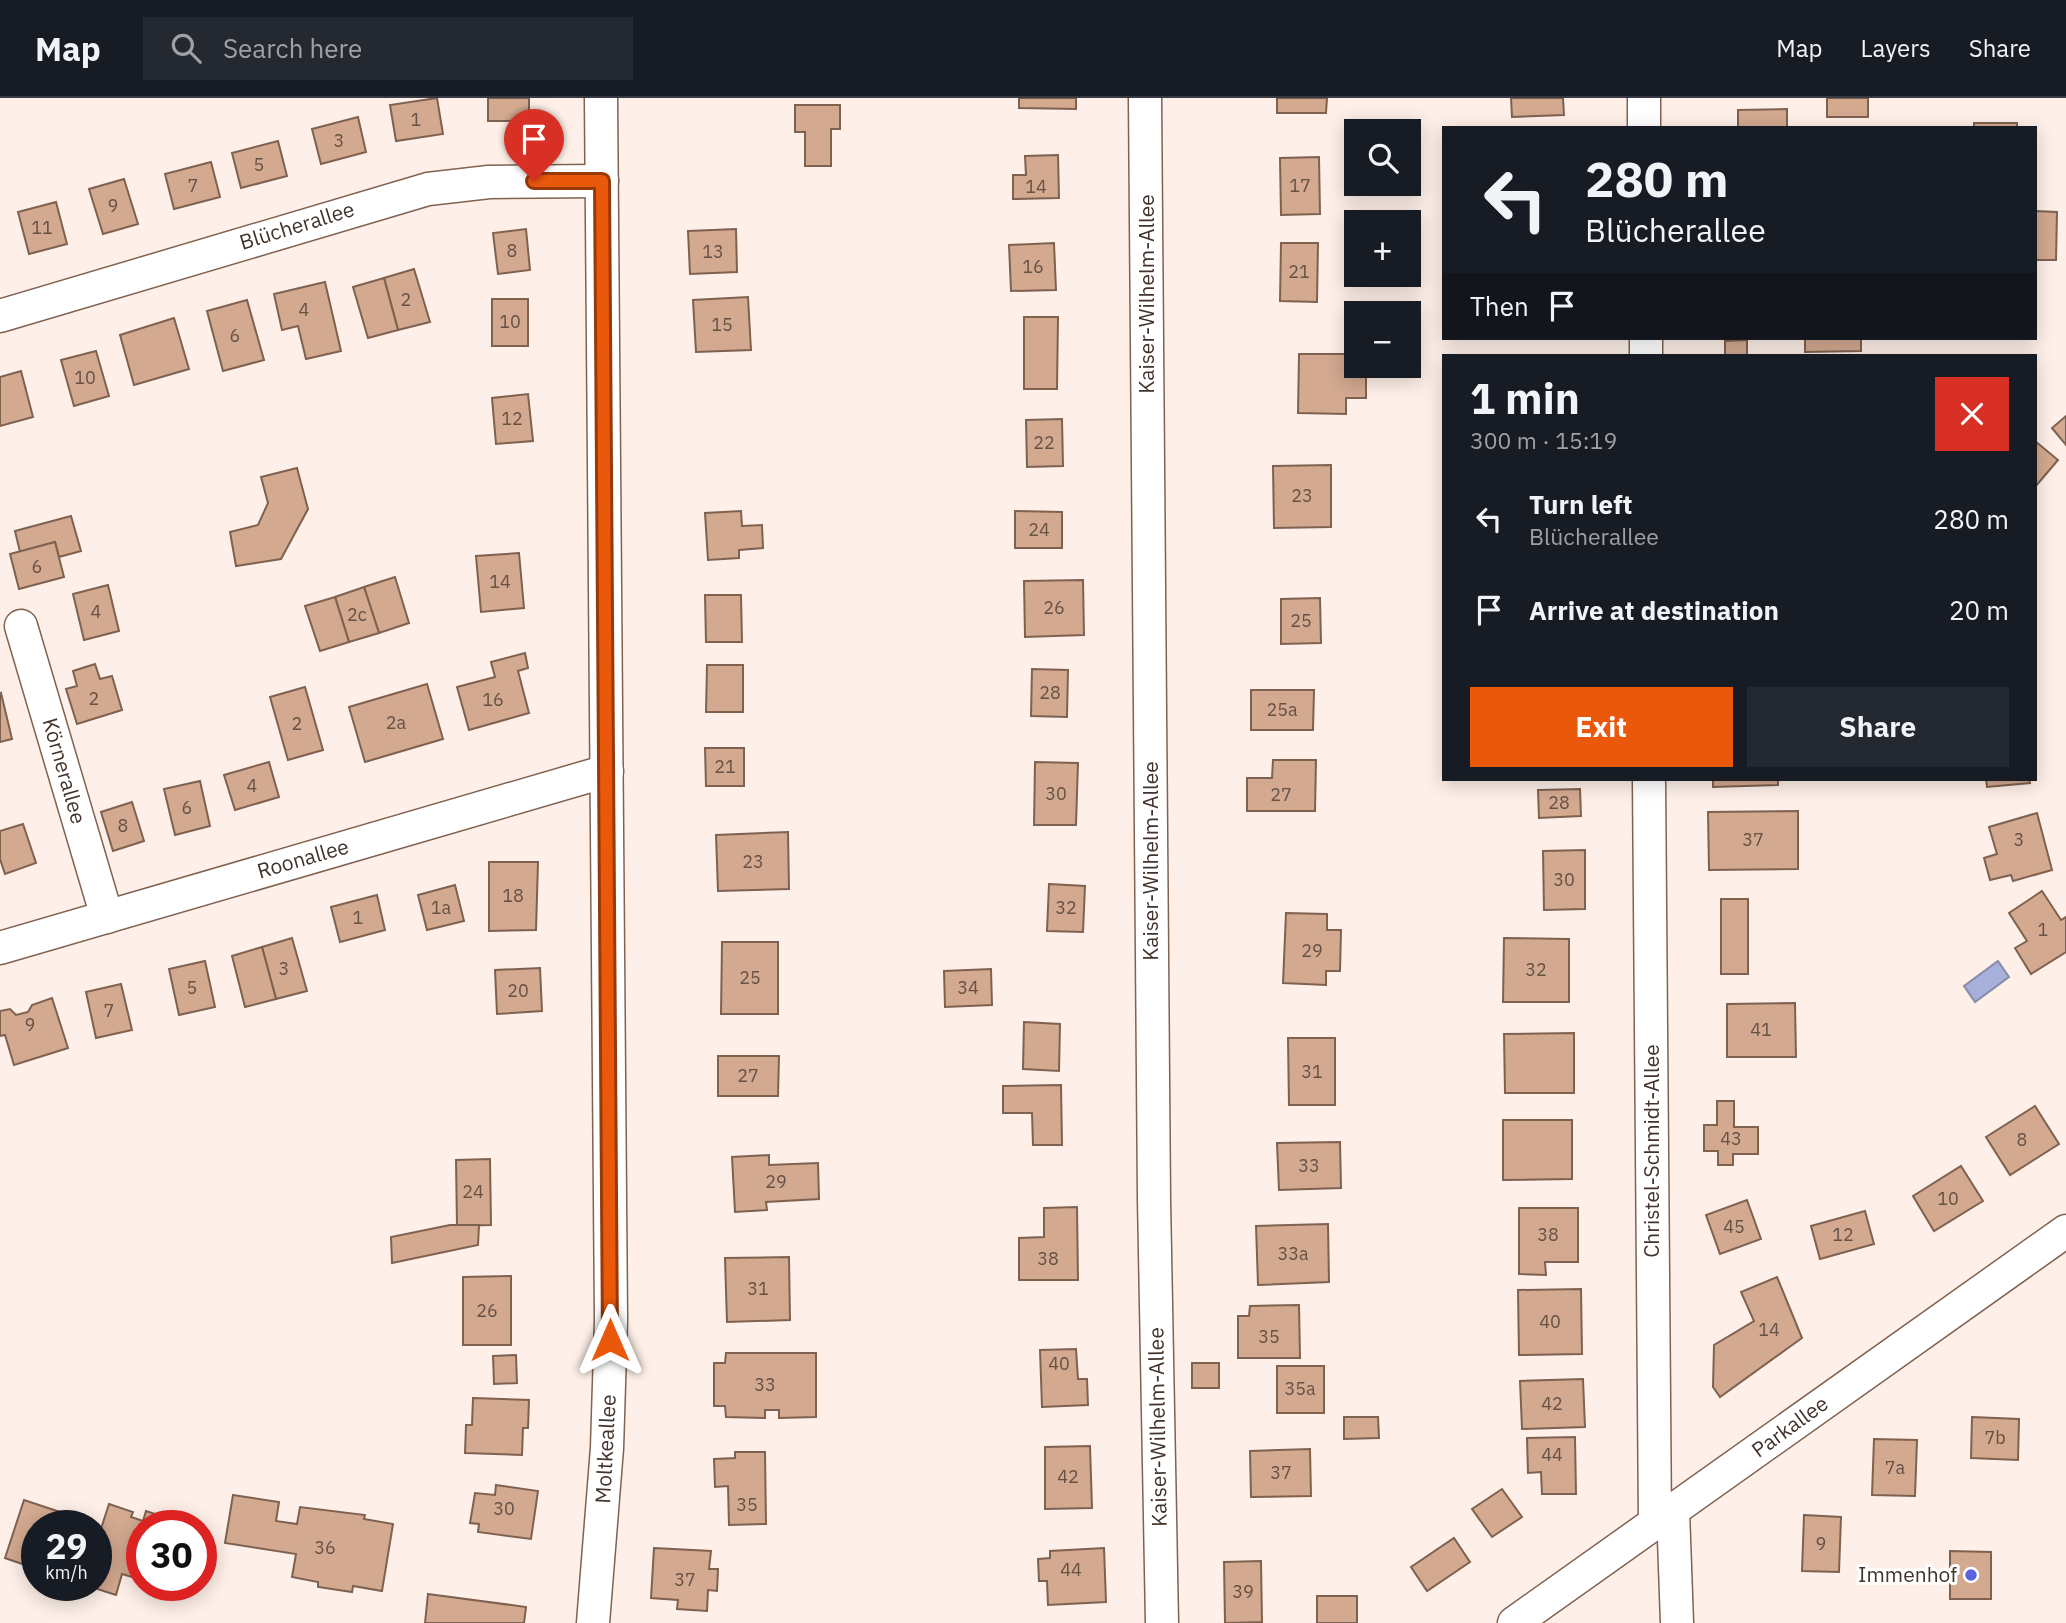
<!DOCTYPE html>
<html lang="en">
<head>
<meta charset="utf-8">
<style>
	body { margin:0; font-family:"IBM Plex Sans",sans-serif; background:#242831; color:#f1f3f6; height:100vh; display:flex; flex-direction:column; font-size:26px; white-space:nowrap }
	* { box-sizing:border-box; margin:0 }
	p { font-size:23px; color:#9ea1a6 }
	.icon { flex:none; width:38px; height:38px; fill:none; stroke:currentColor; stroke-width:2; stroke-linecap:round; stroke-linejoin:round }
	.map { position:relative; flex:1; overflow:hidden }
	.side { position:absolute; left:1442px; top:256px; width:595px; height:427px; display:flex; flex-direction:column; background:#171b24; border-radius:0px; box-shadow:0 4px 18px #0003 }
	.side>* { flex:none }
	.top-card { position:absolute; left:1442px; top:28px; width:595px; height:214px; border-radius:0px; box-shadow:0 4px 18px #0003; background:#171b24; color:#f1f3f6; overflow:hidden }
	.tools { position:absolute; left:1344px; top:21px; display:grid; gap:14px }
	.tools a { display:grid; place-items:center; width:77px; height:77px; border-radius:0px; background:#171b24; box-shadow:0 4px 18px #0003; font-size:35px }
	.speed { position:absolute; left:21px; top:1412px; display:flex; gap:14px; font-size:35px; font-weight:700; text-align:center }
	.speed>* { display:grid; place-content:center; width:91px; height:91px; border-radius:50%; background:#171b24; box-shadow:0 4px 18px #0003; line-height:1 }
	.speed small { font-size:18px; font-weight:400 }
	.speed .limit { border:10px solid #d22; background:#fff; color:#111 }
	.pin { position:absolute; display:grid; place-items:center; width:60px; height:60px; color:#fff; margin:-72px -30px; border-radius:50% 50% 50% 0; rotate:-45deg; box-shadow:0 0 7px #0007 }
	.pin .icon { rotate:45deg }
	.me { position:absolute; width:77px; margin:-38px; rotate:0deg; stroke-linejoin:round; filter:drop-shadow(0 0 5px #0008) }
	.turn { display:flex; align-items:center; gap:24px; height:147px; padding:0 28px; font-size:32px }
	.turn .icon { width:91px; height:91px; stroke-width:2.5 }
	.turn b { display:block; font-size:49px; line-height:60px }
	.then { display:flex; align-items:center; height:66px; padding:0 28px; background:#0003; gap:14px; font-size:26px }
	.round { display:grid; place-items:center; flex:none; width:74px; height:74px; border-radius:0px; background:#242831 }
	.overview { display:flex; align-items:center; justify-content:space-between; height:119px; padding:0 28px }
	h1 { font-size:42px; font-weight:700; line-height:52px }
	.button { display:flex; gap:14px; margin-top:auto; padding:14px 28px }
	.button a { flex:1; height:80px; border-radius:0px; background:#ea580c; color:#fff; font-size:28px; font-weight:700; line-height:80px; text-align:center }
	.button a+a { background:#242831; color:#f1f3f6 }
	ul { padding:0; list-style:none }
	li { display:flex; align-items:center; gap:21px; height:91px; padding:0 28px }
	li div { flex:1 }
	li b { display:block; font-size:26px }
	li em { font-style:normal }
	header { display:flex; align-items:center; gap:42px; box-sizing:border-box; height:98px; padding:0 35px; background:#171b24; border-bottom:2px solid #363941 }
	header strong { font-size:33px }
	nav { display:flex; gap:38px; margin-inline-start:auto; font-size:24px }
	.search { width:490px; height:63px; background:#242831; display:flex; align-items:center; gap:18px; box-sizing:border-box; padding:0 24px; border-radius:0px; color:#9ea1a6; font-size:26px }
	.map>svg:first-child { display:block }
</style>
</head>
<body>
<header>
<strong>Map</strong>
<div class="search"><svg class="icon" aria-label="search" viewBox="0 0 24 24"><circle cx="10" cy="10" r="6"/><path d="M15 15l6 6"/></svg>Search here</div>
<nav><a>Map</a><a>Layers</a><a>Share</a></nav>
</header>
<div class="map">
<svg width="2066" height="1525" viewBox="0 0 2066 1525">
	<rect width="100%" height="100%" fill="#fef0e8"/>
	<polygon fill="#a7b0da" stroke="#898ba6" stroke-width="2" points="1998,863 2009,879 1975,904 1964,888"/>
	<g fill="#d3a990" stroke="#7f6150" stroke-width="2">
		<polygon points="437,0 443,36 396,43 390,7"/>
		<rect x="488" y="0" width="41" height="23"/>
		<polygon points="1019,0 1076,0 1076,11 1019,10"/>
		<polygon points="1277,0 1327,0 1326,15 1277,15"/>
		<polygon points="1511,0 1563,0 1564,17 1512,19"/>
		<rect x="1827" y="0" width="41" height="19"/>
		<polygon points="795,7 840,7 840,31 831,31 831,68 805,68 805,34 795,34"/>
		<polygon points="1787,11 1787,30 1738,30 1738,12"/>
		<polygon points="358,19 366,54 321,66 312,31"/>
		<rect x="1974" y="25" width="43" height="5"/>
		<polygon points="278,43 287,78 241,90 232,55"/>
		<polygon points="1058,57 1059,100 1013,101 1013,77 1026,77 1025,58"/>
		<polygon points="1319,59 1320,116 1281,117 1280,60"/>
		<polygon points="211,64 220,99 174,111 165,76"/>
		<polygon points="124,81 138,126 103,136 89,91"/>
		<polygon points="56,104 67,146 29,156 18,114"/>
		<polygon points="2035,113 2057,114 2056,162 2035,162"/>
		<polygon points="526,131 530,172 498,176 493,135"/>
		<polygon points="736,131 737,174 690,176 688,133"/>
		<polygon points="1054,145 1056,192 1011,193 1009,147"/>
		<polygon points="1281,145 1318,145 1317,204 1280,203"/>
		<polygon points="414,171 430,224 398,232 384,180"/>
		<polygon points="384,180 398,232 368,240 353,189"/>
		<polygon points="325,184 341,253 306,261 298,228 282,232 274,196"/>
		<polygon points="748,199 751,252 696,254 693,202"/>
		<rect x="492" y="201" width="36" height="47"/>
		<polygon points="247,202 264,262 223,273 207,213"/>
		<polygon points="1345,215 1397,215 1356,215 1356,243 1346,243"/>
		<polygon points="1024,219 1058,219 1057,291 1024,291"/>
		<polygon points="174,220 189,271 134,287 120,237"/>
		<polygon points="1805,240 1861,240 1861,253 1805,254"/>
		<polygon points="1747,242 1747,257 1725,257 1725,243"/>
		<polygon points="96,253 109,298 74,308 61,262"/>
		<polygon points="1299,256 1346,256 1346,274 1366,274 1366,300 1346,300 1346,316 1298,315"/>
		<polygon points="21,273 33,319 0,328 0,279"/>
		<polygon points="528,296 533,343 496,346 492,300"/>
		<polygon points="2066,318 2066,347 2052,330"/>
		<polygon points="1062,321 1063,368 1027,369 1026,322"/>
		<polygon points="2035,343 2058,362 2035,389"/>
		<polygon points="1331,367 1331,429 1274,430 1273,368"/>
		<polygon points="297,370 308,411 281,461 236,468 230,434 258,427 268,405 261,379"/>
		<polygon points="741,413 742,428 762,427 763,450 739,452 739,460 708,462 705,415"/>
		<polygon points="1015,413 1062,414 1062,450 1015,450"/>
		<polygon points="71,418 81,453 59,459 55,444 20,454 15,433"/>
		<polygon points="55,444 64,479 19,491 10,456"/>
		<polygon points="519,455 524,510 481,514 476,458"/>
		<polygon points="395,479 409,525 379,535 364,489"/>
		<polygon points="1083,482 1084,537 1025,539 1024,483"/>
		<polygon points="108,487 119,533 84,542 73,496"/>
		<polygon points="364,489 379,535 349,544 335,499"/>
		<polygon points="705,497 741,497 742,544 706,544"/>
		<polygon points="335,499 349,544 320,553 305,508"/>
		<polygon points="1320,500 1321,545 1281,546 1281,501"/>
		<polygon points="525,555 528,570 518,573 529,615 469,632 457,589 495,579 491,564"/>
		<polygon points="95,566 100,581 112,578 122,612 77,626 66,591 77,588 73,573"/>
		<polygon points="707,567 743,567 743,614 706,614"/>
		<polygon points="1032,571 1068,572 1067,619 1031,618"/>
		<polygon points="427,586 443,641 365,664 349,609"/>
		<polygon points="305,589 323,652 288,662 270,599"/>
		<polygon points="1251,592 1314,592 1313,632 1251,632"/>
		<polygon points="1,595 12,641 0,644 0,596"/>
		<polygon points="705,650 744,650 744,688 706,688"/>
		<polygon points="1273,662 1316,662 1315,713 1247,713 1247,680 1272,680"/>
		<polygon points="269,664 279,699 235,712 224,677"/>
		<polygon points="1035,664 1078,665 1076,727 1034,727"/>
		<polygon points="1713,681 1804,681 1804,682 1778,682 1778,687 1713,689"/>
		<polygon points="1986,681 2029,681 2030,685 1987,689"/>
		<polygon points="200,683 210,728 175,737 164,691"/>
		<polygon points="1580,691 1581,718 1539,720 1538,692"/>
		<polygon points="132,704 144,743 113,753 101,714"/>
		<polygon points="1798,713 1798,771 1709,772 1708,714"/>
		<polygon points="2037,715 2052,772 2013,783 2011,777 1990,782 1984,760 1997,756 1989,729"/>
		<polygon points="23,726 36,765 5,776 0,761 0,733"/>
		<polygon points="788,734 789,791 718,793 716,737"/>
		<polygon points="1585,752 1585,811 1544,812 1543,753"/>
		<polygon points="489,764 538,764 536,832 489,833"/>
		<polygon points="1049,786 1085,788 1083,834 1047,833"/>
		<polygon points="455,787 464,823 427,832 418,797"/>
		<polygon points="2042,793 2061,822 2066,819 2066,854 2031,876 2015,850 2027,843 2009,815"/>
		<polygon points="377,797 385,832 340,844 331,809"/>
		<rect x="1721" y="801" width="27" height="75"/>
		<polygon points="1286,815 1327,816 1327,832 1341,832 1340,873 1326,873 1326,887 1283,885"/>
		<polygon points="292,840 307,893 276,901 262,849"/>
		<polygon points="1504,840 1569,841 1569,904 1503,904"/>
		<polygon points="722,844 778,844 778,916 721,916"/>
		<polygon points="262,849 276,901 245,909 232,858"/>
		<polygon points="205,863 215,909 179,917 169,871"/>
		<polygon points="540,870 542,913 497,916 495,872"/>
		<polygon points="991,871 992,907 945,909 944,873"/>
		<polygon points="121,886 132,932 96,940 86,894"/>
		<polygon points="52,900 68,950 14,967 5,937 0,938 0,913 10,911 16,917 28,914 32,907"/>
		<polygon points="1795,905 1796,959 1727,959 1727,906"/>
		<polygon points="1024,924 1060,926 1059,973 1023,971"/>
		<polygon points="1574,935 1574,995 1505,995 1504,936"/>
		<polygon points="1288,940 1335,940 1335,1007 1289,1007"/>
		<polygon points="718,958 779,958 778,998 718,998"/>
		<polygon points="1061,987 1062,1047 1033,1047 1032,1015 1003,1015 1003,988"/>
		<polygon points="1717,1003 1734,1003 1734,1029 1758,1029 1758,1056 1733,1056 1733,1067 1718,1067 1718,1053 1704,1053 1704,1027 1717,1027"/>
		<polygon points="2035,1008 2059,1046 2010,1077 1986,1039"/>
		<polygon points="1503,1022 1572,1022 1572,1081 1503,1082"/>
		<polygon points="1340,1044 1341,1090 1279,1092 1277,1045"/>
		<polygon points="769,1057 769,1067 818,1065 819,1101 766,1104 767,1112 735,1114 732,1059"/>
		<polygon points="490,1061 491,1127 457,1128 456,1062"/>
		<polygon points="1961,1068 1983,1103 1934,1133 1913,1098"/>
		<polygon points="1747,1102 1761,1141 1720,1156 1706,1117"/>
		<polygon points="1077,1109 1078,1182 1019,1182 1019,1140 1044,1139 1044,1110"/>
		<polygon points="1519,1110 1578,1110 1578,1164 1545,1164 1546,1177 1519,1176"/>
		<polygon points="1865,1113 1874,1146 1820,1161 1811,1128"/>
		<polygon points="1328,1126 1329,1184 1258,1187 1256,1128"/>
		<polygon points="450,1127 479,1127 478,1147 392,1165 391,1139"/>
		<polygon points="789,1159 790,1222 727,1224 725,1160"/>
		<polygon points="511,1178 511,1247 463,1247 463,1179"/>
		<polygon points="1777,1179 1802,1240 1720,1299 1713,1289 1714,1247 1754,1223 1741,1194"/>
		<polygon points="1581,1191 1582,1256 1519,1257 1518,1192"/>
		<polygon points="1299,1207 1300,1260 1238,1260 1238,1218 1249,1218 1250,1208"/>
		<polygon points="1076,1251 1078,1281 1087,1281 1088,1307 1042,1309 1040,1252"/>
		<polygon points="726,1255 816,1255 816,1319 779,1320 779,1312 765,1312 765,1320 726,1319 725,1308 714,1308 714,1265 725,1265"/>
		<polygon points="516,1257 517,1285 494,1286 493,1258"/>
		<rect x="1192" y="1265" width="27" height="25"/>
		<rect x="1277" y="1268" width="47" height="47"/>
		<polygon points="1583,1281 1585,1329 1522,1331 1520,1283"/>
		<polygon points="473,1300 529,1302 528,1330 523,1330 522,1357 465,1355 466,1327 472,1327"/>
		<polygon points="1344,1319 1378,1319 1379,1340 1344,1341"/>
		<polygon points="1972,1319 2019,1321 2018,1362 1971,1360"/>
		<polygon points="1575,1339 1576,1396 1542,1396 1541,1374 1528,1375 1527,1340"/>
		<polygon points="1874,1341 1917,1342 1915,1398 1872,1397"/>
		<polygon points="1090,1348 1092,1410 1045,1411 1045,1349"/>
		<polygon points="1310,1351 1311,1398 1251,1399 1250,1353"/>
		<polygon points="735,1354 765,1354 766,1426 729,1427 728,1388 715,1389 714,1361 735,1360"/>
		<polygon points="496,1387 538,1393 531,1441 478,1434 479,1426 470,1425 475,1395 495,1397"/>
		<polygon points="1502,1391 1522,1419 1492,1439 1472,1411"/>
		<polygon points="233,1397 279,1404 276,1423 297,1426 300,1409 365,1417 364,1421 393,1426 382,1493 353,1488 352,1494 318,1489 318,1484 292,1479 296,1456 225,1445"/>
		<polygon points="24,1402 60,1414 57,1428 37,1428 37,1471 5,1460"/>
		<polygon points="109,1406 133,1414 131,1419 143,1423 146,1413 173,1422 171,1428 142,1428 142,1482 122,1476 116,1497 91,1489 96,1488 96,1474 105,1446 97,1443"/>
		<polygon points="1804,1417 1841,1419 1839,1474 1802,1473"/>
		<polygon points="1454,1440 1470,1464 1427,1493 1411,1469"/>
		<polygon points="654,1450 711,1453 709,1471 718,1471 717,1493 708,1492 707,1513 677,1511 678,1502 651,1500"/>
		<polygon points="1104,1450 1106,1504 1048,1507 1047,1483 1039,1483 1038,1461 1050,1460 1050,1453"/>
		<polygon points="1950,1453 1991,1454 1991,1501 1950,1501"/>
		<polygon points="1261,1463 1262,1524 1225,1525 1224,1464"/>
		<polygon points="144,1488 167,1488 163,1497 143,1491"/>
		<polygon points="428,1496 526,1509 524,1525 425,1525"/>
		<rect x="1317" y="1498" width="40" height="27"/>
	</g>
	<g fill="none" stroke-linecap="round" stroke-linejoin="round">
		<defs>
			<g id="street">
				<polyline points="1145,0 1154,1101 1162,1525"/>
				<polyline points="1644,0 1644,30"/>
				<polyline points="0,218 428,91 489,84 602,83"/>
				<polyline points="1646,240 1646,257"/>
				<polyline points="21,528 107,819"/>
				<polyline points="1649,681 1655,1426"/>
				<polyline points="0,850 607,673"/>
				<polyline points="1673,1413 1677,1525"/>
				<polyline points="593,1525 607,1350 611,1222 601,0"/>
				<polyline points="1514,1525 2066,1133"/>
			</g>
		</defs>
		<use href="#street" stroke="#806250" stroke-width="35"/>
		<use href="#street" stroke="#fff" stroke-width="32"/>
	</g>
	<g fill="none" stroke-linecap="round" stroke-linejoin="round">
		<defs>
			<polyline id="route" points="534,83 602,83 610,1242"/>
		</defs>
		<use href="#route" stroke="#983908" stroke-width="18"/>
		<use href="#route" stroke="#ea580c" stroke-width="12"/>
	</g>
	<circle fill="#5963db" stroke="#fff" stroke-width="2.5" cx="1971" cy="1477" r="7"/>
	<g text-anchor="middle" stroke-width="6" stroke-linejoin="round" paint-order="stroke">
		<g font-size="18" fill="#665145">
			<text x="416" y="28">1</text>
			<text x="339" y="49">3</text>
			<text x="259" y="73">5</text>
			<text x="193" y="94">7</text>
			<text x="1300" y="94">17</text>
			<text x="1036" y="95">14</text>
			<text x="113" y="114">9</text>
			<text x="42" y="136">11</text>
			<text x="512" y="159">8</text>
			<text x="713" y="160">13</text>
			<text x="1033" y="175">16</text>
			<text x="1299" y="180">21</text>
			<text x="406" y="208">2</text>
			<text x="304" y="218">4</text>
			<text x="510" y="230">10</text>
			<text x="722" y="233">15</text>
			<text x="235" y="244">6</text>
			<text x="85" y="286">10</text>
			<text x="512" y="327">12</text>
			<text x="1044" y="351">22</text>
			<text x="1302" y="404">23</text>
			<text x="1039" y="438">24</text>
			<text x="37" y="475">6</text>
			<text x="500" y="490">14</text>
			<text x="1054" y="516">26</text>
			<text x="96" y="520">4</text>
			<text x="357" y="523">2c</text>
			<text x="1301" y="529">25</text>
			<text x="1050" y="601">28</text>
			<text x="94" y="607">2</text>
			<text x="493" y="608">16</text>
			<text x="1282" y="618">25a</text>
			<text x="396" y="631">2a</text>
			<text x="297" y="632">2</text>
			<text x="725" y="675">21</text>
			<text x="252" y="694">4</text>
			<text x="1056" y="702">30</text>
			<text x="1281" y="703">27</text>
			<text x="1559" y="711">28</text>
			<text x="187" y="716">6</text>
			<text x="123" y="734">8</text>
			<text x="1753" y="748">37</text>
			<text x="2019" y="748">3</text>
			<text x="753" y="770">23</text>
			<text x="1564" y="788">30</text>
			<text x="513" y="804">18</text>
			<text x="441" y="816">1a</text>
			<text x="1066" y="816">32</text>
			<text x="358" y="826">1</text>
			<text x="2043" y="838">1</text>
			<text x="1312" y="859">29</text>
			<text x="284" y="877">3</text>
			<text x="1536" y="878">32</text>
			<text x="750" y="886">25</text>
			<text x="192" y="896">5</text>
			<text x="968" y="896">34</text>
			<text x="518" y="899">20</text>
			<text x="109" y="919">7</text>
			<text x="30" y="933">9</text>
			<text x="1761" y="938">41</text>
			<text x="1312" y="980">31</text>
			<text x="748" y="984">27</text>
			<text x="1731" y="1047">43</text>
			<text x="2022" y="1048">8</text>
			<text x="1309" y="1074">33</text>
			<text x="776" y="1090">29</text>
			<text x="473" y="1100">24</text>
			<text x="1948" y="1107">10</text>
			<text x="1734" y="1135">45</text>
			<text x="1548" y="1143">38</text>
			<text x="1843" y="1143">12</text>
			<text x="1293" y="1162">33a</text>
			<text x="1048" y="1167">38</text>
			<text x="758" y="1197">31</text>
			<text x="487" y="1219">26</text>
			<text x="1550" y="1230">40</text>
			<text x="1769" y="1238">14</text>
			<text x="1269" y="1245">35</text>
			<text x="1059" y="1272">40</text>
			<text x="765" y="1293">33</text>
			<text x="1300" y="1297">35a</text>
			<text x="1552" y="1312">42</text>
			<text x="1995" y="1346">7b</text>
			<text x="1552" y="1363">44</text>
			<text x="1895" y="1376">7a</text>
			<text x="1281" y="1381">37</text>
			<text x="1068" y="1385">42</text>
			<text x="747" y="1413">35</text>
			<text x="504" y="1417">30</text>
			<text x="1821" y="1452">9</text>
			<text x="325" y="1456">36</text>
			<text x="1071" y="1478">44</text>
			<text x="685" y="1488">37</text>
			<text x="1243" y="1500">39</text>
		</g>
		<g font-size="21" fill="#42342c" stroke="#fff">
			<text transform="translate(297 128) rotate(-17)" y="7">Blücherallee</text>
			<text transform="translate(1147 196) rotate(-90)" y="7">Kaiser-Wilhelm-Allee</text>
			<text transform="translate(64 673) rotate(74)" y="7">Körnerallee</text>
			<text transform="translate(303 761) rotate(-16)" y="7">Roonallee</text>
			<text transform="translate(1151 763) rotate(-90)" y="7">Kaiser-Wilhelm-Allee</text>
			<text transform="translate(1652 1053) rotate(-90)" y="7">Christel-Schmidt-Allee</text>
			<text transform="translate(1158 1329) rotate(-91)" y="7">Kaiser-Wilhelm-Allee</text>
			<text transform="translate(1790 1329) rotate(-36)" y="7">Parkallee</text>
			<text transform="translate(606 1351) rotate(-87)" y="7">Moltkeallee</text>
		</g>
		<g font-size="21" fill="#42342c" stroke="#fff" text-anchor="end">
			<text x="1957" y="1484">Immenhof</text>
		</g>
	</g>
</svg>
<div class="tools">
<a><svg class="icon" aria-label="search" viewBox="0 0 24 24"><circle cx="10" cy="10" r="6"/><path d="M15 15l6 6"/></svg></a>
<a>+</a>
<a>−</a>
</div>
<div class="speed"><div>29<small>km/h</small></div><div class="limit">30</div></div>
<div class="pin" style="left:534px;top:83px;background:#d93025"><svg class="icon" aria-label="arrive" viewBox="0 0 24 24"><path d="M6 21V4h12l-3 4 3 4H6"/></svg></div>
<svg class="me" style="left:610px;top:1242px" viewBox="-20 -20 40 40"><path d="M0-17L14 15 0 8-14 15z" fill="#ea580c" stroke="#fff" stroke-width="4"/></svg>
<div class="top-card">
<div class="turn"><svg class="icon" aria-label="left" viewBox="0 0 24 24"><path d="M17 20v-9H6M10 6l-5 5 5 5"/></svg><div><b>280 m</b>Blücherallee</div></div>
<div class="then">Then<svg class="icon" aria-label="arrive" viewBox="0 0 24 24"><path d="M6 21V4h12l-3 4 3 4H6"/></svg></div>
</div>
<section class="side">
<div class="overview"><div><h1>1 min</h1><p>300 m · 15:19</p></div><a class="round" style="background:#d93025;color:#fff"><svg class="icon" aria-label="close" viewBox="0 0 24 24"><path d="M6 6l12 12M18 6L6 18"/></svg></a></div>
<ul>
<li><svg class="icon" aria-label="left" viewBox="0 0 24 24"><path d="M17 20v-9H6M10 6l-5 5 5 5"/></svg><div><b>Turn left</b><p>Blücherallee</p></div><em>280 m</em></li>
<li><svg class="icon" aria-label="arrive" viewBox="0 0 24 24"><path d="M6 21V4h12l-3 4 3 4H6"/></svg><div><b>Arrive at destination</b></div><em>20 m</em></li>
</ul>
<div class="button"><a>Exit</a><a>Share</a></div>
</section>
</div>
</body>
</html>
